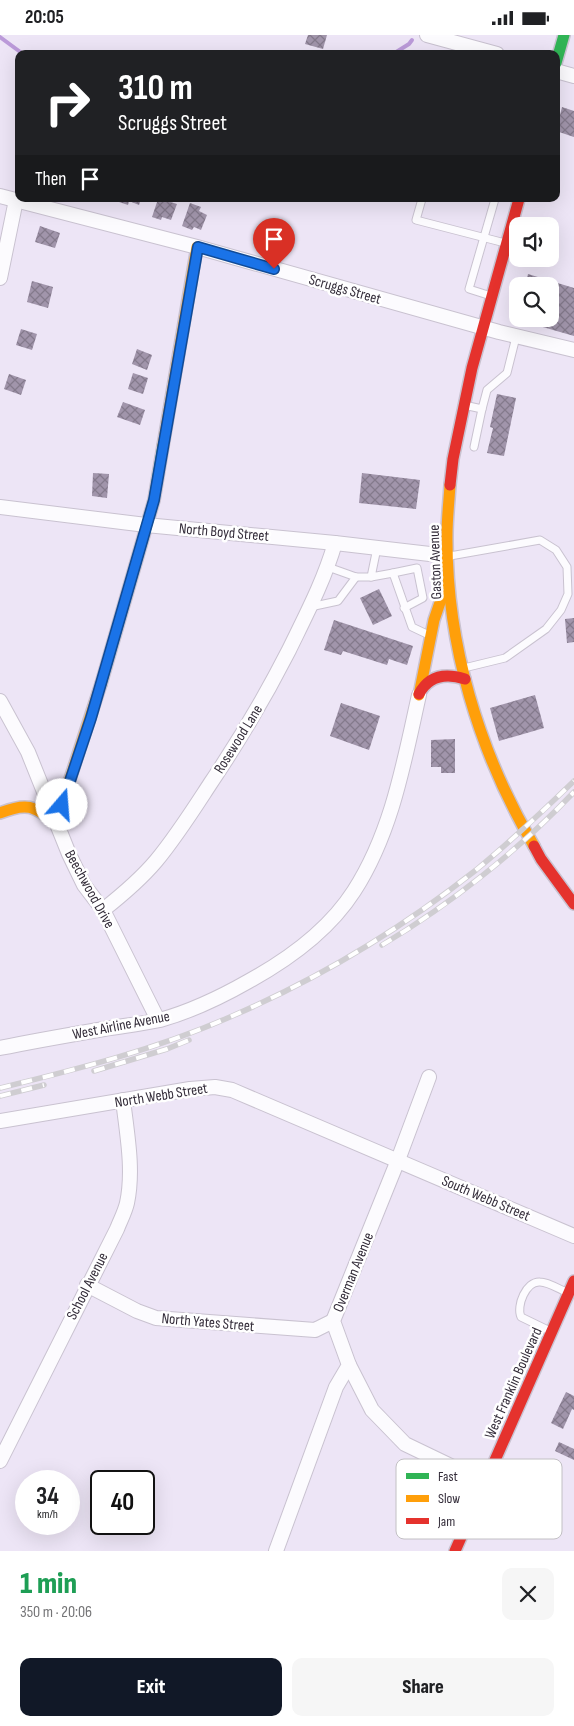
<!DOCTYPE html>
<html lang="en">
<head>
<meta charset="utf-8">
<style>
	body { margin:0; font-family:"Sofia Sans Condensed",sans-serif; background:#f6f6f6; color:#202124; height:100vh; display:flex; flex-direction:column; font-size:19px; white-space:nowrap }
	* { box-sizing:border-box; margin:0 }
	p { font-size:16px; color:#757577 }
	.icon { flex:none; width:28px; height:28px; fill:none; stroke:currentColor; stroke-width:2; stroke-linecap:round; stroke-linejoin:round }
	.map { position:relative; height:1516px; overflow:hidden }
	.drawer { display:flex; flex-direction:column; background:#fff; flex:1 }
	.drawer>* { flex:none }
	.guide { position:absolute; left:15px; top:15px; width:545px; height:152px; border-radius:10px; box-shadow:0 5px 20px #0002; background:#202124; color:#fff; overflow:hidden }
	.buttons { position:absolute; left:509px; top:182px; display:grid; gap:10px }
	.buttons a { display:grid; place-items:center; width:50px; height:50px; border-radius:10px; background:#fff; box-shadow:0 5px 20px #0002; font-size:25px }
	.speed { position:absolute; left:15px; top:1435px; display:flex; gap:10px; font-size:25px; font-weight:700; text-align:center }
	.speed>* { display:grid; place-content:center; width:65px; height:65px; border-radius:50%; background:#fff; box-shadow:0 5px 20px #0002; line-height:1 }
	.speed small { font-size:12px; font-weight:400 }
	.speed .limit { border:2px solid #111; border-radius:8px; background:#fff; color:#111 }
	.pin { position:absolute; display:grid; place-items:center; width:42px; height:42px; color:#fff; margin:-51px -21px; border-radius:50% 50% 50% 0; rotate:-45deg; box-shadow:0 0 5px #0007 }
	.pin .icon { rotate:45deg }
	.me { position:absolute; width:55px; margin:-28px; rotate:18deg; stroke-linejoin:round; filter:drop-shadow(0 0 4px #0008) }
	.turn { display:flex; align-items:center; gap:18px; height:105px; padding:0 20px; font-size:22px }
	.turn .icon { width:65px; height:65px; stroke-width:2.5 }
	.turn b { display:block; font-size:35px; line-height:42px }
	.then { display:flex; align-items:center; height:48px; padding:0 20px; background:#0003; gap:10px; font-size:19px }
	.round { display:grid; place-items:center; flex:none; width:52px; height:52px; border-radius:10px; background:#f6f6f6 }
	.head { display:flex; align-items:center; justify-content:space-between; height:85px; padding:0 20px }
	h1 { font-size:30px; font-weight:800; line-height:38px; color:#1e9e55 }
	.action { display:flex; gap:10px; margin-top:auto; padding:10px 20px }
	.action a { flex:1; height:58px; border-radius:10px; background:#111827; color:#fff; font-size:20px; font-weight:800; line-height:58px; text-align:center }
	.action a+a { background:#f6f6f6; color:#202124 }
	.status { display:flex; justify-content:space-between; align-items:center; height:35px; padding:0 25px; background:#fff; direction:ltr }
	.status svg { height:14px; fill:currentColor }
	.map>svg:first-child { display:block }
</style>
</head>
<body>
<div class="status"><b>20:05</b><svg viewBox="0 0 49 12"><path d="M0 12V9h3v3zM5 12V6h3v6zM10 12V3h3v9zM15 12V0h3v12zM26 1h20v11H26zM47 4h2v5h-2z"/></svg></div>
<div class="map">
<svg width="574" height="1516" viewBox="0 0 574 1516">
	<defs>
		<pattern id="building-cross-hatch" width="8" height="8" patternUnits="userSpaceOnUse" patternTransform="scale(1.25)"><rect width="8" height="8" fill="#a195ab"/><path d="M0 0l8 8M0 8l8-8" fill="none" stroke="#847a8c"/></pattern>
	</defs>
	<rect width="100%" height="100%" fill="#ede5f6"/>
	<g fill="none" stroke-linecap="round" stroke-linejoin="round">
		<g stroke="#bb9ad9" stroke-width="4">
			<polyline points="0,2 23,19"/>
			<polyline points="393,19 409,9 412,5"/>
		</g>
	</g>
	<g fill="url(#building-cross-hatch)">
		<polygon points="308,0 327,0 323,14 305,9"/>
		<polygon points="562,72 574,76 574,102 556,96"/>
		<polygon points="120,164 141,164 139,170 129,166 128,170 119,167"/>
		<polygon points="158,164 165,164 164,165 177,169 171,185 162,182 161,185 152,182"/>
		<polygon points="190,168 201,172 199,176 207,180 201,195 194,192 192,195 182,191"/>
		<polygon points="40,191 60,198 55,213 35,207"/>
		<polygon points="528,239 574,253 574,301 515,284 517,278 518,284 550,284 550,251 525,251"/>
		<polygon points="32,246 53,252 48,273 27,267"/>
		<polygon points="21,294 37,299 32,315 16,310"/>
		<polygon points="137,314 152,320 147,335 132,329"/>
		<polygon points="133,338 148,343 143,359 128,354"/>
		<polygon points="9,339 26,345 21,360 4,354"/>
		<polygon points="497,359 516,363 504,421 487,418 493,393 490,392"/>
		<polygon points="123,367 145,375 140,390 117,382"/>
		<polygon points="93,438 109,439 107,463 92,461"/>
		<polygon points="362,438 420,445 416,474 359,468"/>
		<polygon points="379,554 392,581 373,590 360,563"/>
		<polygon points="574,583 574,607 567,608 565,584"/>
		<polygon points="334,585 413,611 407,630 389,624 387,630 343,616 341,620 324,615"/>
		<polygon points="535,660 544,693 499,706 490,673"/>
		<polygon points="341,668 380,681 369,715 330,701"/>
		<polygon points="455,704 455,738 441,738 441,732 431,732 431,705"/>
		<polygon points="566,1357 574,1361 574,1375 572,1374 563,1394 551,1388"/>
		<polygon points="559,1407 574,1414 574,1425 555,1416"/>
	</g>
	<g fill="none" stroke-linecap="round" stroke-linejoin="round">
		<defs>
			<g id="lane">
				<polyline points="422,164 416,185 505,208"/>
				<polyline points="491,261 469,254 495,164"/>
				<polyline points="464,370 482,374 487,355 507,338 516,302"/>
				<polyline points="474,412 482,374"/>
				<polyline points="377,513 371,542 393,538 412,592 431,601"/>
				<polyline points="450,521 540,505 556,515 567,532 568,559 561,575 546,594 505,623 464,633"/>
				<polyline points="328,532 356,542 371,542"/>
				<polyline points="393,538 417,533 423,563 404,573"/>
				<polyline points="310,572 338,566 356,542"/>
				<path d="M550,1296L521,1282C516,1271 526,1246 540,1247C548,1247 559,1254 566,1257"/>
			</g>
			<g id="street">
				<polyline points="427,0 497,19"/>
				<polyline points="556,36 574,41"/>
				<polyline points="0,161 197,212 499,297 574,315"/>
				<polyline points="0,243 16,165"/>
				<polyline points="0,472 146,490 335,508 447,521"/>
				<polyline points="0,666 28,717 69,819 84,850 103,875 158,985"/>
				<path d="M103,875C122,860 140,845 156,826C176,802 193,775 210,749C239,706 265,662 289,615C306,580 324,546 335,508"/>
				<path d="M0,1013C34,1006 69,1000 104,994C122,991 142,989 160,985C192,976 221,962 249,946C289,924 329,895 354,856C392,797 404,727 419,660"/>
				<polyline points="0,1086 190,1054 215,1052 232,1055 574,1201"/>
				<polyline points="87,1250 137,1276 156,1283 315,1295 333,1286"/>
				<polyline points="349,1330 372,1375 405,1409 457,1434 487,1443"/>
				<path d="M0,1426L117,1194C120,1186 125,1177 127,1168C134,1135 127,1099 123,1065"/>
				<polyline points="276,1516 336,1352 349,1330 333,1286 398,1125 429,1042"/>
			</g>
			<g id="fast">
				<polyline points="556,28 564,0"/>
				<polyline points="101,649 154,465 163,411"/>
			</g>
			<g id="slow">
				<polyline points="163,411 197,212"/>
				<path d="M450,450C449,467 447,483 447,500C446,609 479,717 534,811"/>
				<polyline points="419,660 434,585 446,550"/>
				<path d="M0,778C27,767 33,771 56,787L101,649"/>
			</g>
			<g id="jam">
				<polyline points="450,450 453,424 472,333 519,164"/>
				<path d="M419,659C429,640 446,638 465,644"/>
				<polyline points="534,811 541,824 574,869"/>
				<polyline points="455,1516 574,1246"/>
			</g>
		</defs>
		<use href="#lane" stroke="#c9c2d0" stroke-width="9"/>
		<use href="#street" stroke="#c9c2d0" stroke-width="16"/>
		<use href="#fast" stroke="#c9c2d0" stroke-width="14"/>
		<use href="#slow" stroke="#c9c2d0" stroke-width="14"/>
		<use href="#jam" stroke="#c9c2d0" stroke-width="14"/>
		<use href="#lane" stroke="#fcfbfe" stroke-width="7"/>
		<use href="#street" stroke="#fcfbfe" stroke-width="14"/>
		<use href="#fast" stroke="#30b455" stroke-width="11"/>
		<use href="#slow" stroke="#ff9f0a" stroke-width="11"/>
		<use href="#jam" stroke="#e5322d" stroke-width="11"/>
		<defs>
			<g id="rail">
				<path d="M382,910C451,869 519,815 574,757"/>
				<polyline points="94,1036 167,1014 189,1005"/>
				<path d="M0,1053C78,1034 157,1014 230,982C318,944 401,894 476,835C510,807 542,777 574,746"/>
				<polyline points="0,1061 44,1050"/>
			</g>
		</defs>
		<use href="#rail" stroke="#cfcdd1" stroke-width="5.5"/>
		<use href="#rail" stroke="#fff" stroke-width="4" stroke-dasharray="11" stroke-linecap="butt"/>
	</g>
	<g fill="none" stroke-linecap="round" stroke-linejoin="round">
		<defs>
			<polyline id="route" points="62,770 91,683 154,465 198,212 274,234"/>
		</defs>
		<use href="#route" stroke="#114b97" stroke-width="12"/>
		<use href="#route" stroke="#1a73e8" stroke-width="9"/>
	</g>
	<g text-anchor="middle" stroke-width="5" stroke-linejoin="round" paint-order="stroke">
		<g font-size="15" fill="#332c39" stroke="#fff">
			<text transform="translate(345 254) rotate(16)" y="5">Scruggs Street</text>
			<text transform="translate(224 497) rotate(5)" y="5">North Boyd Street</text>
			<text transform="translate(435 527) rotate(-92)" y="5">Gaston Avenue</text>
			<text transform="translate(238 704) rotate(-58)" y="5">Rosewood Lane</text>
			<text transform="translate(90 854) rotate(61)" y="5">Beechwood Drive</text>
			<text transform="translate(121 990) rotate(-11)" y="5">West Airline Avenue</text>
			<text transform="translate(161 1060) rotate(-9)" y="5">North Webb Street</text>
			<text transform="translate(486 1163) rotate(23)" y="5">South Webb Street</text>
			<text transform="translate(353 1237) rotate(-68)" y="5">Overman Avenue</text>
			<text transform="translate(87 1251) rotate(-63)" y="5">School Avenue</text>
			<text transform="translate(208 1287) rotate(5)" y="5">North Yates Street</text>
			<text transform="translate(513 1348) rotate(-66)" y="5">West Franklin Boulevard</text>
		</g>
	</g>
	<rect x="396" y="1424" width="166" height="80" rx="8" fill="#fff" stroke="#c2c0c4" stroke-width="1"/>
	<rect x="406" y="1438" width="23" height="6" fill="#30b455"/>
	<rect x="406" y="1460" width="23" height="7" fill="#ff9f0a"/>
	<rect x="406" y="1483" width="23" height="6" fill="#e5322d"/>
	<g font-size="14" fill="#332c39">
		<text x="438" y="1446">Fast</text>
		<text x="438" y="1468">Slow</text>
		<text x="438" y="1491">Jam</text>
	</g>
</svg>
<div class="buttons">
<a><svg class="icon" aria-label="sound" viewBox="0 0 24 24"><path d="M4 9h4l5-4v14l-5-4H4zM17 9q2 3 0 6"/></svg></a>
<a><svg class="icon" aria-label="search" viewBox="0 0 24 24"><circle cx="10" cy="10" r="6"/><path d="M15 15l6 6"/></svg></a>
</div>
<div class="speed"><div>34<small>km/h</small></div><div class="limit">40</div></div>
<div class="pin" style="left:274px;top:234px;background:#d93025"><svg class="icon" aria-label="arrive" viewBox="0 0 24 24"><path d="M6 21V4h12l-3 4 3 4H6"/></svg></div>
<svg class="me" style="left:62px;top:770px" viewBox="-20 -20 40 40"><circle r="19" fill="#fff"/><path d="M0-13L10 11 0 6-10 11z" fill="#1a73e8"/></svg>
<div class="guide">
<div class="turn"><svg class="icon" aria-label="right" viewBox="0 0 24 24"><path d="M7 20v-9h11M14 6l5 5-5 5"/></svg><div><b>310 m</b>Scruggs Street</div></div>
<div class="then">Then<svg class="icon" aria-label="arrive" viewBox="0 0 24 24"><path d="M6 21V4h12l-3 4 3 4H6"/></svg></div>
</div>
</div>
<section class="drawer">
<div class="head"><div><h1>1 min</h1><p>350 m · 20:06</p></div><a class="round"><svg class="icon" aria-label="close" viewBox="0 0 24 24"><path d="M6 6l12 12M18 6L6 18"/></svg></a></div>
<div class="action"><a>Exit</a><a>Share</a></div>
</section>
</body>
</html>
